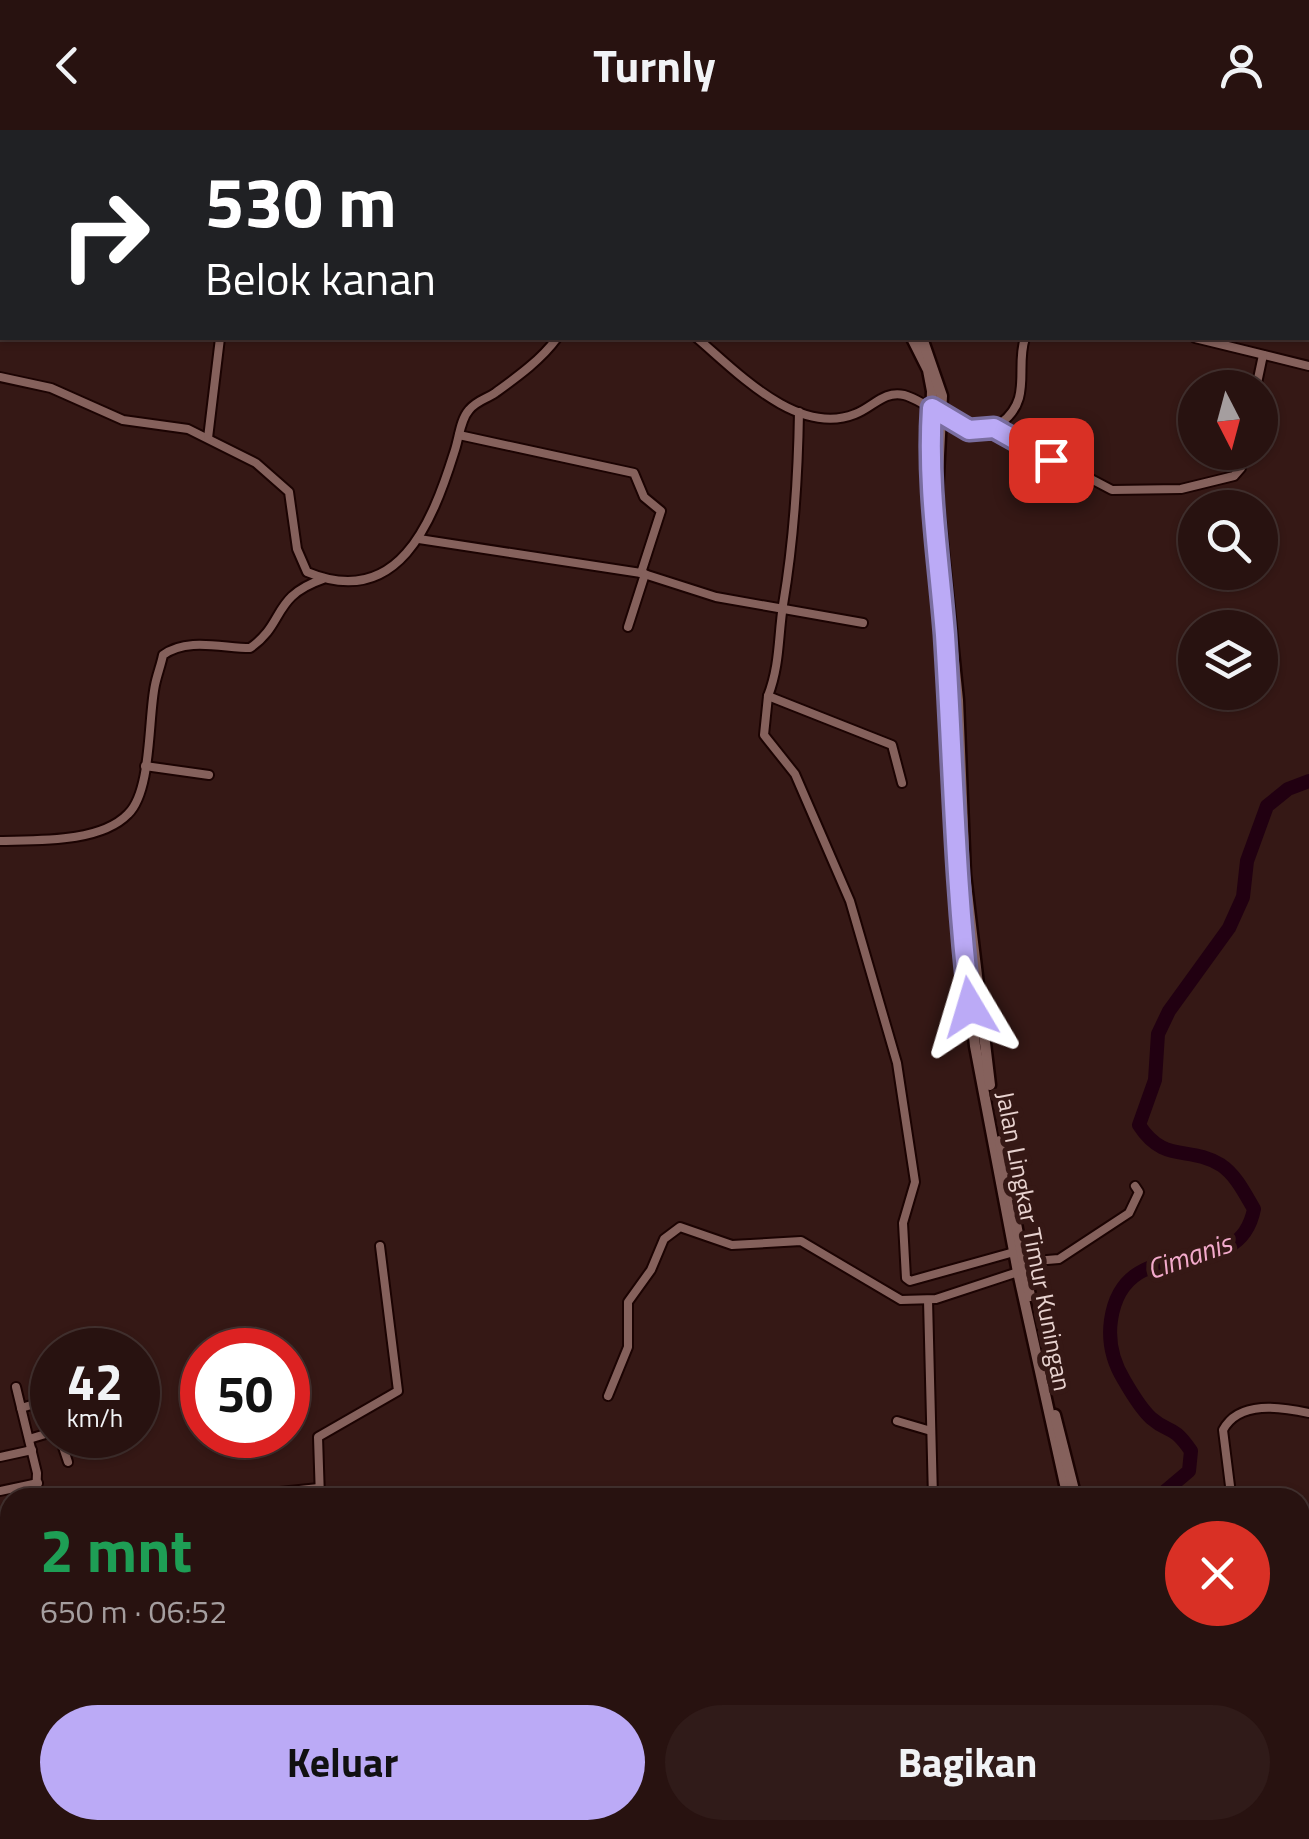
<!DOCTYPE html>
<html lang="id">
<head>
<meta charset="utf-8">
<style>
	body { margin:0; font-family:"Titillium Web",sans-serif; background:#301b19; color:#f1f3f6; height:100vh; display:flex; flex-direction:column; font-size:38px; white-space:nowrap }
	* { box-sizing:border-box; margin:0 }
	p { font-size:32px; color:#a59e9f }
	.icon { flex:none; width:55px; height:55px; fill:none; stroke:currentColor; stroke-width:2; stroke-linecap:round; stroke-linejoin:round }
	.map { position:relative; flex:1; overflow:hidden }
	.details { position:absolute; left:0px; top:1358px; width:1310px; height:352px; display:flex; flex-direction:column; background:#281210; border-radius:30px 30px 0 0; box-shadow:0 2px 8px #0004,0 0 0 2px #443230 }
	.details>* { flex:none }
	.hud { position:absolute; left:0px; top:0px; width:1310px; height:210px; box-shadow:0 2px 8px #0004,0 0 0 2px #443230; background:#202124; color:#fff; overflow:hidden }
	.needle { width:65px; rotate:174deg }
	.fabs { position:absolute; left:1178px; top:240px; display:grid; gap:20px }
	.fabs a { display:grid; place-items:center; width:100px; height:100px; border-radius:50%; background:#281210; box-shadow:0 2px 8px #0004,0 0 0 2px #443230; font-size:50px }
	.speed { position:absolute; left:30px; top:1198px; display:flex; gap:20px; font-size:50px; font-weight:700; text-align:center }
	.speed>* { display:grid; place-content:center; width:130px; height:130px; border-radius:50%; background:#281210; box-shadow:0 2px 8px #0004,0 0 0 2px #443230; line-height:1 }
	.speed small { font-size:25px; font-weight:400 }
	.speed .limit { border:15px solid #d22; background:#fff; color:#111 }
	.pin { position:absolute; display:grid; place-items:center; width:85px; height:85px; color:#fff; margin:-42px; border-radius:20px; box-shadow:0 5px 15px #0006 }
	.me { position:absolute; width:110px; margin:-55px; rotate:353deg; stroke-linejoin:round; filter:drop-shadow(0 0 8px #0008) }
	.turn { display:flex; align-items:center; gap:35px; height:210px; padding:0 40px; font-size:45px }
	.turn .icon { width:130px; height:130px; stroke-width:2.5 }
	.turn b { display:block; font-size:70px; line-height:85px }
	.round { display:grid; place-items:center; flex:none; width:105px; height:105px; border-radius:52px; background:#301b19 }
	.overview { display:flex; align-items:center; justify-content:space-between; height:170px; padding:0 40px }
	h1 { font-size:60px; font-weight:700; line-height:75px; color:#1e9e55 }
	.action { display:flex; gap:20px; margin-top:auto; padding:20px 40px }
	.action a { flex:1; height:115px; border-radius:60px; background:#bbaaf6; color:#111; font-size:40px; font-weight:700; line-height:115px; text-align:center }
	.action a+a { background:#301b19; color:#f1f3f6 }
	header { display:flex; justify-content:space-between; align-items:center; height:130px; padding:0 40px; background:#281210; font-size:45px; font-weight:700 }
	.map>svg:first-child { display:block }
</style>
</head>
<body>
<header><svg class="icon" aria-label="back" viewBox="0 0 24 24"><path d="M15 5l-7 7 7 7"/></svg>Turnly<svg class="icon" aria-label="person" viewBox="0 0 24 24"><circle cx="12" cy="8" r="4"/><path d="M4 21q1-7 8-7t8 7"/></svg></header>
<div class="map">
<svg width="1309" height="1709" viewBox="0 0 1309 1709">
	<rect width="100%" height="100%" fill="#351815"/>
	<g fill="none" stroke-linecap="round" stroke-linejoin="round">
		<g stroke="#210011" stroke-width="14">
			<path d="M1157,1368L1189,1341L1191,1321C1172,1293 1169,1304 1151,1288C1140,1278 1131,1262 1124,1250C1113,1232 1108,1211 1111,1190C1125,1095 1238,1161 1254,1079C1245,1064 1236,1045 1221,1035C1189,1015 1164,1034 1139,995L1155,950L1158,904L1169,881L1229,798L1243,767L1247,731L1267,676L1288,659L1309,651"/>
			<polyline points="942,1709 947,1700"/>
		</g>
		<defs>
			<g id="minor">
				<polyline points="1,0 10,2"/>
				<polyline points="1054,0 1058,2"/>
				<polyline points="847,2 848,0"/>
				<polyline points="1085,2 1087,0"/>
				<polyline points="1278,2 1279,0"/>
				<polyline points="1308,121 1309,121"/>
				<path d="M697,208C737,242 798,307 855,284C872,278 884,260 904,265C935,273 968,318 1001,293C1033,269 1015,238 1025,208"/>
				<polyline points="1195,208 1309,236"/>
				<path d="M0,247L51,258L123,290L188,299L256,333L289,362L297,419L307,442C398,480 432,393 454,323C459,309 460,290 469,280C476,271 486,269 495,263C517,247 541,230 557,208"/>
				<polyline points="1256,258 1263,225"/>
				<path d="M799,282C798,348 794,410 783,475C778,508 780,535 768,566L892,615L902,653"/>
				<polyline points="994,298 1112,360 1181,359 1234,346 1241,338 1243,322"/>
				<polyline points="459,305 634,343 644,367 661,381 641,443"/>
				<polyline points="208,308 220,208"/>
				<polyline points="419,409 641,443 716,467 863,493"/>
				<polyline points="628,497 645,444"/>
				<polyline points="768,566 764,605 795,644 850,771 897,933 915,1052 903,1093 906,1148 910,1151 1014,1122"/>
				<polyline points="145,636 209,645"/>
				<path d="M0,711C37,710 100,713 128,684C152,661 148,588 155,555C157,545 161,535 163,525C187,507 223,518 250,518C286,493 271,467 323,449"/>
				<polyline points="1023,1132 1059,1129 1129,1083 1139,1062 1135,1056"/>
				<polyline points="928,1170 933,1368"/>
				<polyline points="16,1257 37,1343 36,1368"/>
				<polyline points="608,1266 628,1217 628,1172 651,1140 664,1109 680,1097 732,1115 801,1111 901,1170 936,1169 1018,1142"/>
				<polyline points="21,1278 45,1271"/>
				<polyline points="897,1291 931,1301"/>
				<polyline points="59,1305 68,1332"/>
				<polyline points="29,1309 52,1302"/>
				<polyline points="0,1327 32,1320"/>
				<polyline points="0,1361 38,1353"/>
				<polyline points="260,1364 319,1358"/>
				<polyline points="320,1368 318,1307 398,1261 380,1116"/>
				<path d="M1227,1368L1230,1356L1223,1300C1239,1270 1281,1277 1309,1283"/>
				<polyline points="0,1396 10,1391"/>
				<polyline points="0,1575 10,1572"/>
				<polyline points="514,1700 515,1709"/>
				<polyline points="0,1706 3,1709"/>
				<polyline points="109,1709 111,1700"/>
			</g>
			<g id="secondary">
				<polyline points="796,0 796,2"/>
				<polyline points="805,0 805,2"/>
				<polyline points="912,208 928,240 932,261 929,368 943,482 956,732 975,916 1018,1142 1068,1368"/>
				<polyline points="922,208 942,266 937,365 958,570 965,745 990,955"/>
				<polyline points="1000,1011 1030,1166"/>
				<polyline points="1055,1285 1076,1368"/>
				<polyline points="1219,1700 1223,1709"/>
			</g>
		</defs>
		<use href="#minor" stroke="#1b0302" stroke-width="12"/>
		<use href="#secondary" stroke="#1b0302" stroke-width="15"/>
		<use href="#minor" stroke="#85615c" stroke-width="8"/>
		<use href="#secondary" stroke="#85615c" stroke-width="10"/>
	</g>
	<g fill="none" stroke-linecap="round" stroke-linejoin="round">
		<defs>
			<path id="route" d="M970,877C955,753 953,629 945,505C939,428 927,356 932,278L969,300L994,298L1051,330"/>
		</defs>
		<use href="#route" stroke="#7a6ea0" stroke-width="25"/>
		<use href="#route" stroke="#bbaaf6" stroke-width="18"/>
	</g>
	<g text-anchor="middle" stroke-width="10" stroke-linejoin="round" paint-order="stroke">
		<g font-size="25" fill="#e8d3d0" stroke="#351815">
			<text transform="translate(1034 1111) rotate(79)" y="9">Jalan Lingkar Timur Kuningan</text>
		</g>
		<g font-size="28" font-style="italic" fill="#f3aacb" stroke="#351815">
			<text transform="translate(1189 1126) rotate(-19)" y="10">Cimanis</text>
		</g>
	</g>
</svg>
<div class="fabs">
<a><svg class="needle" viewBox="-14 -14 28 28"><path d="M0-13l5 13h-10z" fill="#e53935"/><path d="M0 13l5-13h-10z" fill="#a59e9f"/></svg></a>
<a><svg class="icon" aria-label="search" viewBox="0 0 24 24"><circle cx="10" cy="10" r="6"/><path d="M15 15l6 6"/></svg></a>
<a><svg class="icon" aria-label="layers" viewBox="0 0 24 24"><path d="M12 4l9 5-9 5-9-5zM3 14l9 5 9-5"/></svg></a>
</div>
<div class="speed"><div>42<small>km/h</small></div><div class="limit">50</div></div>
<div class="pin" style="left:1051px;top:330px;background:#d93025"><svg class="icon" aria-label="arrive" viewBox="0 0 24 24"><path d="M6 21V4h12l-3 4 3 4H6"/></svg></div>
<svg class="me" style="left:970px;top:877px" viewBox="-20 -20 40 40"><path d="M0-17L14 15 0 8-14 15z" fill="#bbaaf6" stroke="#fff" stroke-width="4"/></svg>
<div class="hud">
<div class="turn"><svg class="icon" aria-label="right" viewBox="0 0 24 24"><path d="M7 20v-9h11M14 6l5 5-5 5"/></svg><div><b>530 m</b>Belok kanan</div></div>
</div>
<section class="details">
<div class="overview"><div><h1>2 mnt</h1><p>650 m · 06:52</p></div><a class="round" style="background:#d93025;color:#fff"><svg class="icon" aria-label="close" viewBox="0 0 24 24"><path d="M6 6l12 12M18 6L6 18"/></svg></a></div>
<div class="action"><a>Keluar</a><a>Bagikan</a></div>
</section>
</div>
</body>
</html>
